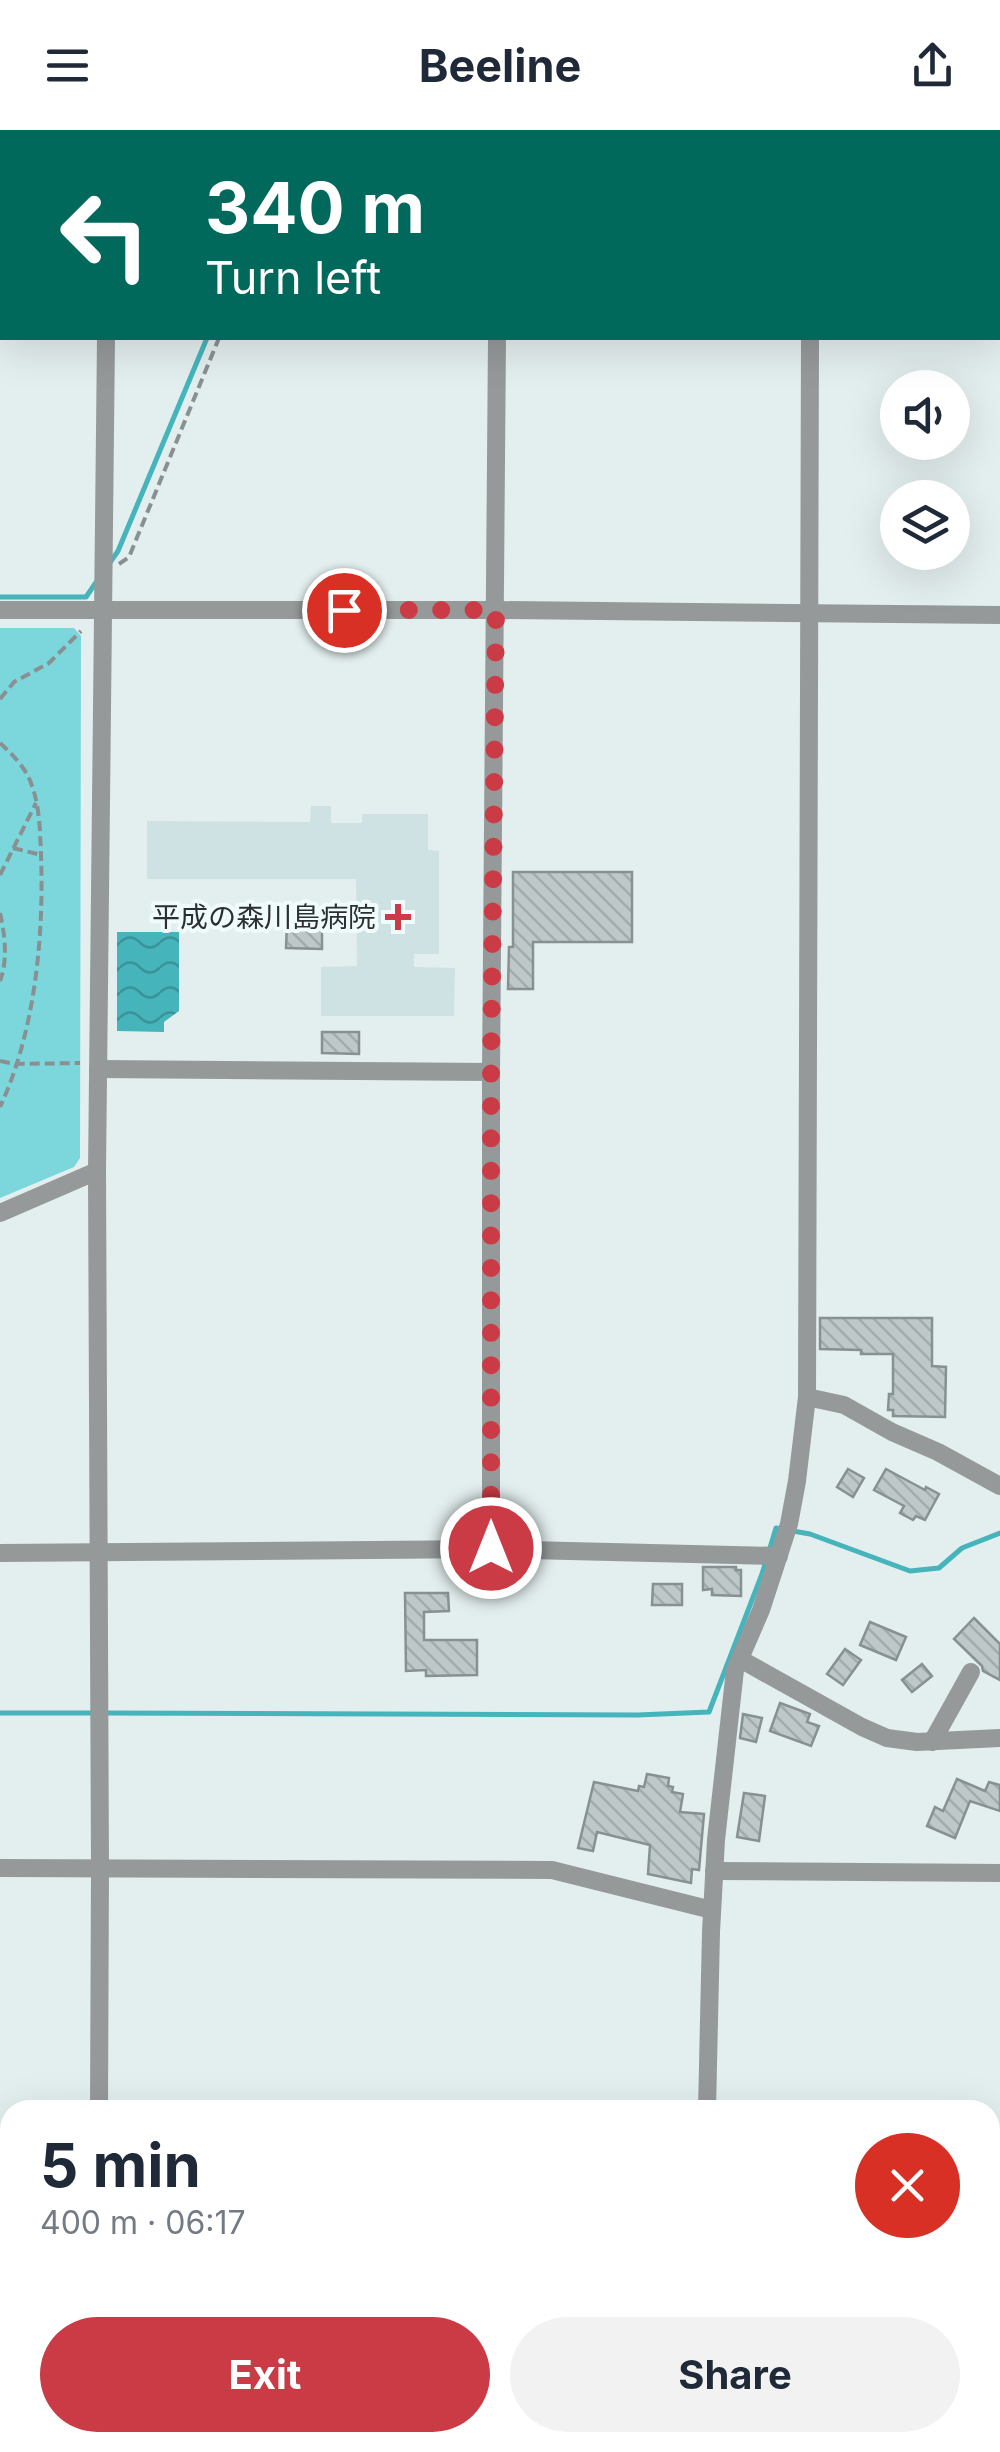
<!DOCTYPE html>
<html lang="en">
<head>
<meta charset="utf-8">
<style>
	body { margin:0; font-family:Inter,"Noto Sans JP",sans-serif; background:#f2f2f3; color:#1f2937; height:100vh; display:flex; flex-direction:column; font-size:38px; white-space:nowrap }
	* { box-sizing:border-box; margin:0 }
	p { font-size:32px; color:#747a83 }
	.icon { flex:none; width:55px; height:55px; fill:none; stroke:currentColor; stroke-width:2; stroke-linecap:round; stroke-linejoin:round }
	.map { position:relative; flex:1; overflow:hidden }
	.panel { position:absolute; left:0px; top:1970px; width:1000px; height:352px; display:flex; flex-direction:column; background:#fff; border-radius:30px 30px 0 0; box-shadow:0 10px 40px #0002 }
	.panel>* { flex:none }
	.top-card { position:absolute; left:0px; top:0px; width:1000px; height:210px; box-shadow:0 10px 40px #0002; background:#00695c; color:#fff; overflow:hidden }
	.tools { position:absolute; left:880px; top:240px; display:grid; gap:20px }
	.tools a { display:grid; place-items:center; width:90px; height:90px; border-radius:50%; background:#fff; box-shadow:0 10px 40px #0002; font-size:50px }
	.pin { position:absolute; display:grid; place-items:center; width:85px; height:85px; color:#fff; margin:-42px; border:5px solid #fff; border-radius:50%; box-shadow:0 2px 10px #0007 }
	.me { position:absolute; width:110px; margin:-55px; rotate:0deg; stroke-linejoin:round; filter:drop-shadow(0 0 8px #0008) }
	.turn { display:flex; align-items:center; gap:35px; height:210px; padding:0 40px; font-size:45px }
	.turn .icon { width:130px; height:130px; stroke-width:2.5 }
	.turn b { display:block; font-size:70px; line-height:85px }
	.round { display:grid; place-items:center; flex:none; width:105px; height:105px; border-radius:52px; background:#f2f2f3 }
	.summary { display:flex; align-items:center; justify-content:space-between; height:170px; padding:0 40px }
	h1 { font-size:60px; font-weight:700; line-height:75px }
	.button { display:flex; gap:20px; margin-top:auto; padding:20px 40px }
	.button a { flex:1; height:115px; border-radius:60px; background:#cb3b45; color:#fff; font-size:40px; font-weight:700; line-height:115px; text-align:center }
	.button a+a { background:#f2f2f3; color:#1f2937 }
	header { display:flex; justify-content:space-between; align-items:center; height:130px; padding:0 40px; background:#fff; font-size:45px; font-weight:700 }
	.map>svg:first-child { display:block }
</style>
</head>
<body>
<header><svg class="icon" aria-label="menu" viewBox="0 0 24 24"><path d="M4 6h16M4 12h16M4 18h16"/></svg>Beeline<svg class="icon" aria-label="share" viewBox="0 0 24 24"><path d="M12 15V3M7 8l5-5 5 5M5 13v7h14v-7"/></svg></header>
<div class="map">
<svg width="1000" height="2322" viewBox="0 0 1000 2322">
	<defs>
		<pattern id="water-waves" width="16" height="10" patternUnits="userSpaceOnUse" patternTransform="scale(2.5)"><rect width="16" height="10" fill="#45b4bb"/><path d="M0 5q4-4 8 0t8 0" fill="none" stroke="#3a9398"/></pattern>
		<pattern id="building-back-hatch" width="6" height="6" patternUnits="userSpaceOnUse" patternTransform="scale(2.5)"><rect width="6" height="6" fill="#bec8c9"/><path d="M-1 5l2 2M0 0l6 6M5-1l2 2" fill="none" stroke="#a3acad"/></pattern>
	</defs>
	<rect width="100%" height="100%" fill="#e3eeee"/>
	<polygon fill="#cee2e3" points="311,676 331,676 331,693 362,693 362,684 428,684 428,720 439,721 439,824 414,824 414,837 455,838 454,886 321,886 321,837 357,836 356,749 147,749 147,691 310,692"/>
	<polygon fill="#7cd7dd" points="0,498 74,498 81,506 80,1028 74,1037 0,1068"/>
	<polygon fill="url(#water-waves)" points="117,802 179,802 179,881 164,892 164,902 117,901"/>
	<g fill="none" stroke-linecap="round" stroke-linejoin="round">
		<g stroke="#45b4bb" stroke-width="5">
			<polyline points="291,2 292,0"/>
			<polyline points="109,434 118,421 207,208"/>
			<polyline points="0,467 86,467 97,451"/>
			<polyline points="0,1583 93,1583"/>
			<polyline points="104,1583 638,1585 709,1582 762,1444 776,1398 810,1404 910,1441 939,1438 962,1418 1000,1403"/>
		</g>
	</g>
	<g fill="url(#building-back-hatch)" stroke="#889192" stroke-width="2.5">
		<polygon points="513,742 632,742 632,812 533,812 533,859 508,859 509,817 513,817"/>
		<polygon points="287,792 322,792 322,819 286,818"/>
		<polygon points="322,902 359,902 359,924 322,923"/>
		<polygon points="820,1188 932,1188 932,1236 946,1237 945,1287 893,1286 893,1280 888,1280 889,1264 893,1264 893,1224 861,1224 861,1220 820,1219"/>
		<polygon points="848,1339 864,1348 853,1367 837,1357"/>
		<polygon points="886,1339 925,1360 926,1357 939,1364 925,1390 916,1386 913,1390 900,1383 904,1376 874,1360"/>
		<polygon points="703,1437 736,1437 736,1440 741,1440 741,1466 712,1465 712,1459 703,1460"/>
		<polygon points="653,1454 682,1454 682,1475 652,1475"/>
		<polygon points="405,1463 448,1463 449,1481 424,1482 424,1510 477,1510 477,1545 426,1546 426,1540 406,1541"/>
		<polygon points="974,1488 1000,1514 1000,1550 983,1541 982,1536 954,1509"/>
		<polygon points="870,1492 906,1507 896,1530 860,1515"/>
		<polygon points="845,1519 861,1530 843,1555 827,1544"/>
		<polygon points="922,1534 932,1546 912,1562 902,1550"/>
		<polygon points="780,1573 810,1584 807,1592 819,1596 811,1616 770,1601"/>
		<polygon points="743,1584 762,1588 756,1612 740,1608"/>
		<polygon points="647,1644 669,1648 668,1656 673,1657 672,1662 683,1664 680,1682 704,1684 699,1740 692,1739 691,1753 648,1744 650,1715 597,1702 593,1721 578,1718 594,1652 638,1661 639,1656 644,1657"/>
		<polygon points="957,1649 985,1661 989,1652 1000,1655 1000,1681 970,1671 955,1708 927,1696 935,1677 943,1681"/>
		<polygon points="744,1663 765,1666 759,1711 737,1707"/>
	</g>
	<g fill="none" stroke-linecap="round" stroke-linejoin="round">
		<g stroke="#899091" stroke-width="4" stroke-dasharray="10 5" stroke-linecap="butt">
			<polyline points="303,2 304,0"/>
			<polyline points="119,434 129,427 219,208"/>
			<polyline points="0,569 14,552 49,533 81,501"/>
			<path d="M0,613C13,625 27,639 32,656C40,678 40,703 41,725C44,807 35,902 0,977"/>
			<polyline points="13,718 41,725"/>
			<polyline points="0,745 36,673"/>
			<path d="M0,783C5,805 8,830 0,851"/>
			<polyline points="0,931 15,934 80,933"/>
			<polyline points="0,2053 10,2053"/>
			<polyline points="990,2162 1000,2162"/>
		</g>
		<g stroke="#95999a" stroke-width="18">
			<polyline points="107,2 107,0"/>
			<polyline points="498,2 498,0"/>
			<polyline points="810,2 810,0"/>
			<polyline points="0,480 496,480 1000,485"/>
			<polyline points="98,939 491,942"/>
			<polyline points="0,1083 97,1041"/>
			<polyline points="807,1267 844,1275 892,1302 938,1322 1000,1356"/>
			<polyline points="491,1419 491,942 497,208"/>
			<polyline points="0,1423 491,1419 779,1426"/>
			<polyline points="740,1529 862,1597 887,1608 917,1612 1000,1608"/>
			<polyline points="932,1612 971,1542"/>
			<polyline points="0,1738 552,1740 712,1780"/>
			<polyline points="714,1741 1000,1743"/>
			<polyline points="99,1980 100,1739 97,1041 106,208"/>
			<polyline points="707,1980 711,1802 716,1710 735,1540 761,1480 789,1394 797,1351 807,1267 810,208"/>
			<polyline points="97,2322 97,2312"/>
			<polyline points="193,2322 215,2312"/>
			<polyline points="644,2322 655,2312"/>
		</g>
	</g>
	<g fill="none" stroke-linecap="round" stroke-linejoin="round">
		<polyline stroke="#cb3b45" stroke-width="18" stroke-dasharray="0 32.4" points="344,480 496,480 491,942 491,1418"/>
	</g>
	<path fill="#cb3b45" stroke="#f0fbfc" stroke-width="4" d="M393 772h10v10h10v10h-10v10h-10v-10h-10v-10h10z"/>
	<g text-anchor="middle" stroke-width="8" stroke-linejoin="round" paint-order="stroke">
		<g font-size="28" fill="#2b2f30" stroke="#f0fbfc" text-anchor="end">
			<text x="376" y="797">平成の森川島病院</text>
		</g>
	</g>
</svg>
<div class="tools">
<a><svg class="icon" aria-label="sound" viewBox="0 0 24 24"><path d="M4 9h4l5-4v14l-5-4H4zM17 9q2 3 0 6"/></svg></a>
<a><svg class="icon" aria-label="layers" viewBox="0 0 24 24"><path d="M12 4l9 5-9 5-9-5zM3 14l9 5 9-5"/></svg></a>
</div>
<div class="pin" style="left:344px;top:480px;background:#d93025"><svg class="icon" aria-label="arrive" viewBox="0 0 24 24"><path d="M6 21V4h12l-3 4 3 4H6"/></svg></div>
<svg class="me" style="left:491px;top:1418px" viewBox="-20 -20 40 40"><circle r="17" fill="#cb3b45" stroke="#fff" stroke-width="3"/><path d="M0-11L8 9 0 5-8 9z" fill="#fff"/></svg>
<div class="top-card">
<div class="turn"><svg class="icon" aria-label="left" viewBox="0 0 24 24"><path d="M17 20v-9H6M10 6l-5 5 5 5"/></svg><div><b>340 m</b>Turn left</div></div>
</div>
<section class="panel">
<div class="summary"><div><h1>5 min</h1><p>400 m · 06:17</p></div><a class="round" style="background:#d93025;color:#fff"><svg class="icon" aria-label="close" viewBox="0 0 24 24"><path d="M6 6l12 12M18 6L6 18"/></svg></a></div>
<div class="button"><a>Exit</a><a>Share</a></div>
</section>
</div>
</body>
</html>
